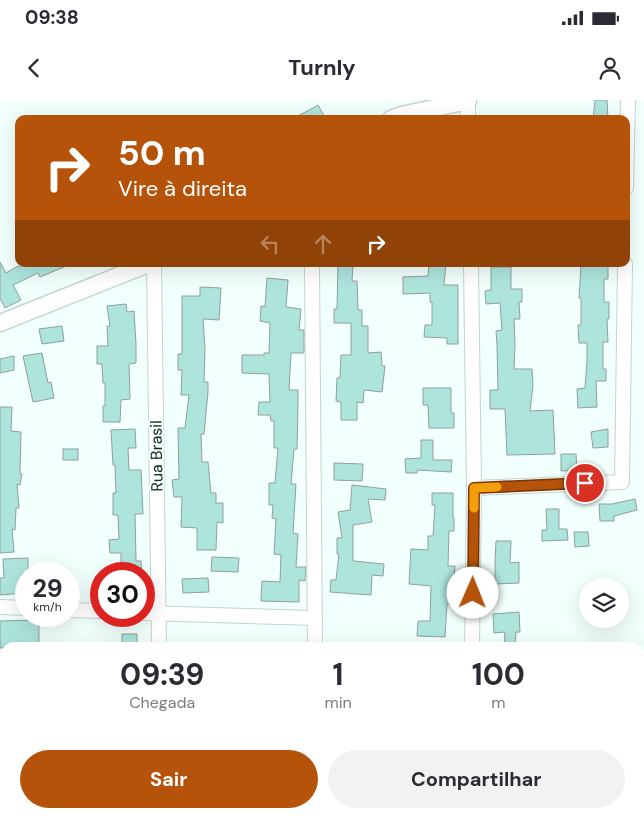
<!DOCTYPE html>
<html lang="pt">
<head>
<meta charset="utf-8">
<style>
	body { margin:0; font-family:"DM Sans",sans-serif; background:#f2f2f3; color:#2b2b33; height:100vh; display:flex; flex-direction:column; font-size:19px; white-space:nowrap }
	* { box-sizing:border-box; margin:0 }
	p { font-size:16px; color:#7c7c81 }
	.icon { flex:none; width:28px; height:28px; fill:none; stroke:currentColor; stroke-width:2; stroke-linecap:round; stroke-linejoin:round }
	.map { position:relative; flex:1; overflow:hidden }
	.details { position:absolute; left:0px; top:542px; width:645px; height:176px; display:flex; flex-direction:column; background:#fff; border-radius:15px 15px 0 0; box-shadow:0 5px 20px #0002 }
	.details>* { flex:none }
	.hud { position:absolute; left:15px; top:15px; width:615px; height:152px; border-radius:10px; box-shadow:0 5px 20px #0002; background:#b45309; color:#fff; overflow:hidden }
	.fabs { position:absolute; left:579px; top:478px; display:grid; gap:10px }
	.fabs a { display:grid; place-items:center; width:50px; height:50px; border-radius:50%; background:#fff; box-shadow:0 5px 20px #0002; font-size:25px }
	.speed { position:absolute; left:15px; top:462px; display:flex; gap:10px; font-size:25px; font-weight:700; text-align:center }
	.speed>* { display:grid; place-content:center; width:65px; height:65px; border-radius:50%; background:#fff; box-shadow:0 5px 20px #0002; line-height:1 }
	.speed small { font-size:12px; font-weight:400 }
	.speed .limit { border:8px solid #d22; background:#fff; color:#111 }
	.pin { position:absolute; display:grid; place-items:center; width:42px; height:42px; color:#fff; margin:-21px; border:2px solid #fff; border-radius:50%; box-shadow:0 1px 5px #0007 }
	.me { position:absolute; width:55px; margin:-28px; rotate:1deg; stroke-linejoin:round; filter:drop-shadow(0 0 4px #0008) }
	.turn { display:flex; align-items:center; gap:18px; height:105px; padding:0 20px; font-size:22px }
	.turn .icon { width:65px; height:65px; stroke-width:2.5 }
	.turn b { display:block; font-size:35px; line-height:42px }
	.lanes { display:flex; align-items:center; height:48px; padding:0 20px; background:#0003; justify-content:center; gap:25px; direction:ltr }
	.lanes .off { opacity:.35 }
	.eta { display:flex; justify-content:space-evenly; align-items:center; height:85px; text-align:center }
	.eta b { font-size:30px; font-weight:700; line-height:35px }
	.button { display:flex; gap:10px; margin-top:auto; padding:10px 20px }
	.button a { flex:1; height:58px; border-radius:30px; background:#b45309; color:#fff; font-size:20px; font-weight:700; line-height:58px; text-align:center }
	.button a+a { background:#f2f2f3; color:#2b2b33 }
	.status { display:flex; justify-content:space-between; align-items:center; height:35px; padding:0 25px; background:#fff; direction:ltr }
	.status svg { height:14px; fill:currentColor }
	header { display:flex; justify-content:space-between; align-items:center; height:65px; padding:0 20px; background:#fff; font-size:22px; font-weight:700 }
	.map>svg:first-child { display:block }
</style>
</head>
<body>
<div class="status"><b>09:38</b><svg viewBox="0 0 49 12"><path d="M0 12V9h3v3zM5 12V6h3v6zM10 12V3h3v9zM15 12V0h3v12zM26 1h20v11H26zM47 4h2v5h-2z"/></svg></div>
<header><svg class="icon" aria-label="back" viewBox="0 0 24 24"><path d="M15 5l-7 7 7 7"/></svg>Turnly<svg class="icon" aria-label="person" viewBox="0 0 24 24"><circle cx="12" cy="8" r="4"/><path d="M4 21q1-7 8-7t8 7"/></svg></header>
<div class="map">
<svg width="644" height="718" viewBox="0 0 644 718">
	<rect width="100%" height="100%" fill="#f1fffd"/>
	<g fill="#ade5dd" stroke="#909f9d">
		<polygon points="595,0 607,0 608,19 593,19"/>
		<polygon points="318,5 326,19 292,19 313,8"/>
		<polygon points="0,162 6,173 18,166 19,167 25,164 71,164 40,177 38,173 13,185 21,200 5,208 0,198"/>
		<polygon points="338,164 353,164 352,181 357,181 358,210 362,210 362,226 368,226 368,253 381,252 382,266 385,266 382,292 364,290 363,303 357,302 357,320 341,320 341,302 336,301 337,278 340,278 341,255 351,255 351,223 334,223 334,209 337,209"/>
		<polygon points="429,164 446,164 444,185 458,185 458,244 447,244 447,238 424,237 425,225 432,225 432,202 430,202 430,193 403,194 403,177 428,176"/>
		<polygon points="581,164 608,165 608,179 604,179 604,202 609,202 609,219 607,219 608,242 603,242 603,269 606,269 606,281 596,281 597,307 578,308 577,289 585,288 587,261 587,243 579,243 578,225 581,225 581,198 579,198"/>
		<polygon points="491,167 511,167 511,189 522,189 522,202 519,202 520,219 514,219 515,245 514,269 532,269 533,285 530,311 553,310 555,354 507,355 505,309 490,309 490,290 498,290 497,245 496,231 502,230 500,203 486,204 485,191 491,190"/>
		<polygon points="267,178 288,180 286,207 301,209 299,230 304,230 304,253 291,253 289,290 298,290 298,304 297,349 294,349 291,384 296,384 293,433 298,434 296,467 306,467 305,481 299,480 299,502 261,501 262,481 280,482 281,455 274,454 276,419 272,418 273,405 269,405 269,383 275,383 278,348 274,348 274,321 271,321 270,315 258,315 259,302 270,302 269,274 242,273 242,255 264,255 264,253 269,253 270,223 260,221 261,206 265,207"/>
		<polygon points="200,187 221,188 219,220 203,219 205,249 204,282 208,282 208,292 204,334 201,334 202,362 208,362 211,393 216,393 216,403 223,403 223,423 217,422 216,450 197,450 197,428 181,427 182,397 174,397 172,380 179,379 178,328 185,328 189,295 181,295 182,270 178,270 178,254 182,254 182,196 200,196"/>
		<polygon points="126,204 127,212 134,211 136,244 136,263 129,264 130,299 121,300 120,322 103,322 103,306 105,306 105,283 103,283 102,264 97,264 97,246 108,246 107,226 110,226 107,206"/>
		<polygon points="62,226 64,241 42,244 39,229"/>
		<polygon points="42,253 48,283 51,282 54,298 33,302 23,256"/>
		<polygon points="14,256 14,270 0,273 0,259"/>
		<polygon points="423,288 451,288 451,313 454,313 454,328 429,328 428,305 423,305"/>
		<polygon points="0,307 12,307 11,331 21,332 20,374 22,374 20,385 17,384 19,408 16,408 15,430 12,429 14,452 0,453"/>
		<polygon points="135,329 136,348 128,348 129,370 141,370 143,414 135,414 136,461 141,461 142,474 121,474 121,453 110,453 109,440 119,439 118,415 113,415 113,393 116,393 115,365 113,365 111,330"/>
		<polygon points="608,329 608,347 593,348 591,332"/>
		<polygon points="421,340 433,340 433,360 452,360 451,372 417,370 417,373 406,373 405,359 421,358"/>
		<rect x="63" y="349" width="15" height="11"/>
		<polygon points="561,354 576,354 577,370 561,371"/>
		<polygon points="334,363 363,364 362,381 334,380"/>
		<polygon points="352,385 386,389 385,400 368,399 372,422 353,425 353,461 384,464 383,476 372,475 371,495 330,492 331,480 336,480 339,454 337,454 337,438 342,438 338,412 350,410"/>
		<polygon points="432,393 453,393 453,418 454,418 454,431 449,431 448,466 455,466 454,479 451,479 450,504 447,504 445,537 417,536 418,521 430,521 431,486 409,484 411,449 428,450 428,436 433,436 435,405 432,405"/>
		<polygon points="635,399 637,410 614,416 614,421 600,421 599,404 612,404"/>
		<polygon points="546,409 559,409 559,429 567,429 568,440 542,441 542,430 547,430"/>
		<polygon points="574,432 588,432 589,446 575,447"/>
		<polygon points="496,441 511,441 510,463 519,462 519,483 495,484 495,463"/>
		<polygon points="212,457 239,458 238,472 211,471"/>
		<polygon points="28,458 28,473 22,474 23,493 0,495 0,478 4,478 3,459"/>
		<polygon points="208,478 209,492 183,493 182,479"/>
		<polygon points="519,512 520,532 516,532 515,548 504,548 505,532 494,533 493,514"/>
		<polygon points="39,520 39,544 21,545 22,548 0,548 0,521"/>
		<rect x="122" y="534" width="15" height="11"/>
	</g>
	<g fill="none" stroke-linecap="round" stroke-linejoin="round">
		<defs>
			<g id="minor">
				<polyline points="468,0 468,19"/>
				<polyline points="626,88 628,0"/>
				<polyline points="154,164 159,548"/>
				<polyline points="312,164 315,548"/>
				<polyline points="471,164 474,388 472,548"/>
				<polyline points="474,388 622,382 625,164"/>
				<polyline points="0,507 26,508"/>
				<polyline points="69,510 101,511"/>
				<polyline points="144,513 315,518"/>
				<polyline points="162,714 162,718"/>
				<polyline points="319,714 319,718"/>
				<polyline points="473,714 473,718"/>
			</g>
			<g id="tertiary">
				<polyline points="391,19 401,15 468,1"/>
				<polyline points="0,223 148,164"/>
			</g>
		</defs>
		<use href="#minor" stroke="#c4d4d1" stroke-width="16"/>
		<use href="#tertiary" stroke="#c4d4d1" stroke-width="19"/>
		<use href="#minor" stroke="#fff" stroke-width="14"/>
		<use href="#tertiary" stroke="#fff" stroke-width="16"/>
	</g>
	<g fill="none" stroke-linecap="round" stroke-linejoin="round">
		<defs>
			<polyline id="route" points="473,493 474,388 585,383"/>
		</defs>
		<use href="#route" stroke="#753606" stroke-width="12"/>
		<use href="#route" stroke="#b45309" stroke-width="9"/>
		<polyline stroke="#f59e0b" stroke-width="9" points="474,408 474,388 497,387"/>
	</g>
	<g text-anchor="middle" stroke-width="4" stroke-linejoin="round" paint-order="stroke">
		<g font-size="16" fill="#202625" stroke="#f1fffd">
			<text transform="translate(156 356) rotate(-91)" y="6">Rua Brasil</text>
		</g>
	</g>
</svg>
<div class="fabs">
<a><svg class="icon" aria-label="layers" viewBox="0 0 24 24"><path d="M12 4l9 5-9 5-9-5zM3 14l9 5 9-5"/></svg></a>
</div>
<div class="speed"><div>29<small>km/h</small></div><div class="limit">30</div></div>
<div class="pin" style="left:585px;top:383px;background:#d93025"><svg class="icon" aria-label="arrive" viewBox="0 0 24 24"><path d="M6 21V4h12l-3 4 3 4H6"/></svg></div>
<svg class="me" style="left:473px;top:493px" viewBox="-20 -20 40 40"><circle r="19" fill="#fff"/><path d="M0-13L10 11 0 6-10 11z" fill="#b45309"/></svg>
<div class="hud">
<div class="turn"><svg class="icon" aria-label="right" viewBox="0 0 24 24"><path d="M7 20v-9h11M14 6l5 5-5 5"/></svg><div><b>50 m</b>Vire à direita</div></div>
<div class="lanes"><svg class="icon off" aria-label="left" viewBox="0 0 24 24"><path d="M17 20v-9H6M10 6l-5 5 5 5"/></svg><svg class="icon off" aria-label="ahead" viewBox="0 0 24 24"><path d="M12 20V5M6 11l6-6 6 6"/></svg><svg class="icon" aria-label="right" viewBox="0 0 24 24"><path d="M7 20v-9h11M14 6l5 5-5 5"/></svg></div>
</div>
<section class="details">
<div class="eta">
<div><b>09:39</b><p>Chegada</p></div>
<div><b>1</b><p>min</p></div>
<div><b>100</b><p>m</p></div>
</div>
<div class="button"><a>Sair</a><a>Compartilhar</a></div>
</section>
</div>
</body>
</html>
